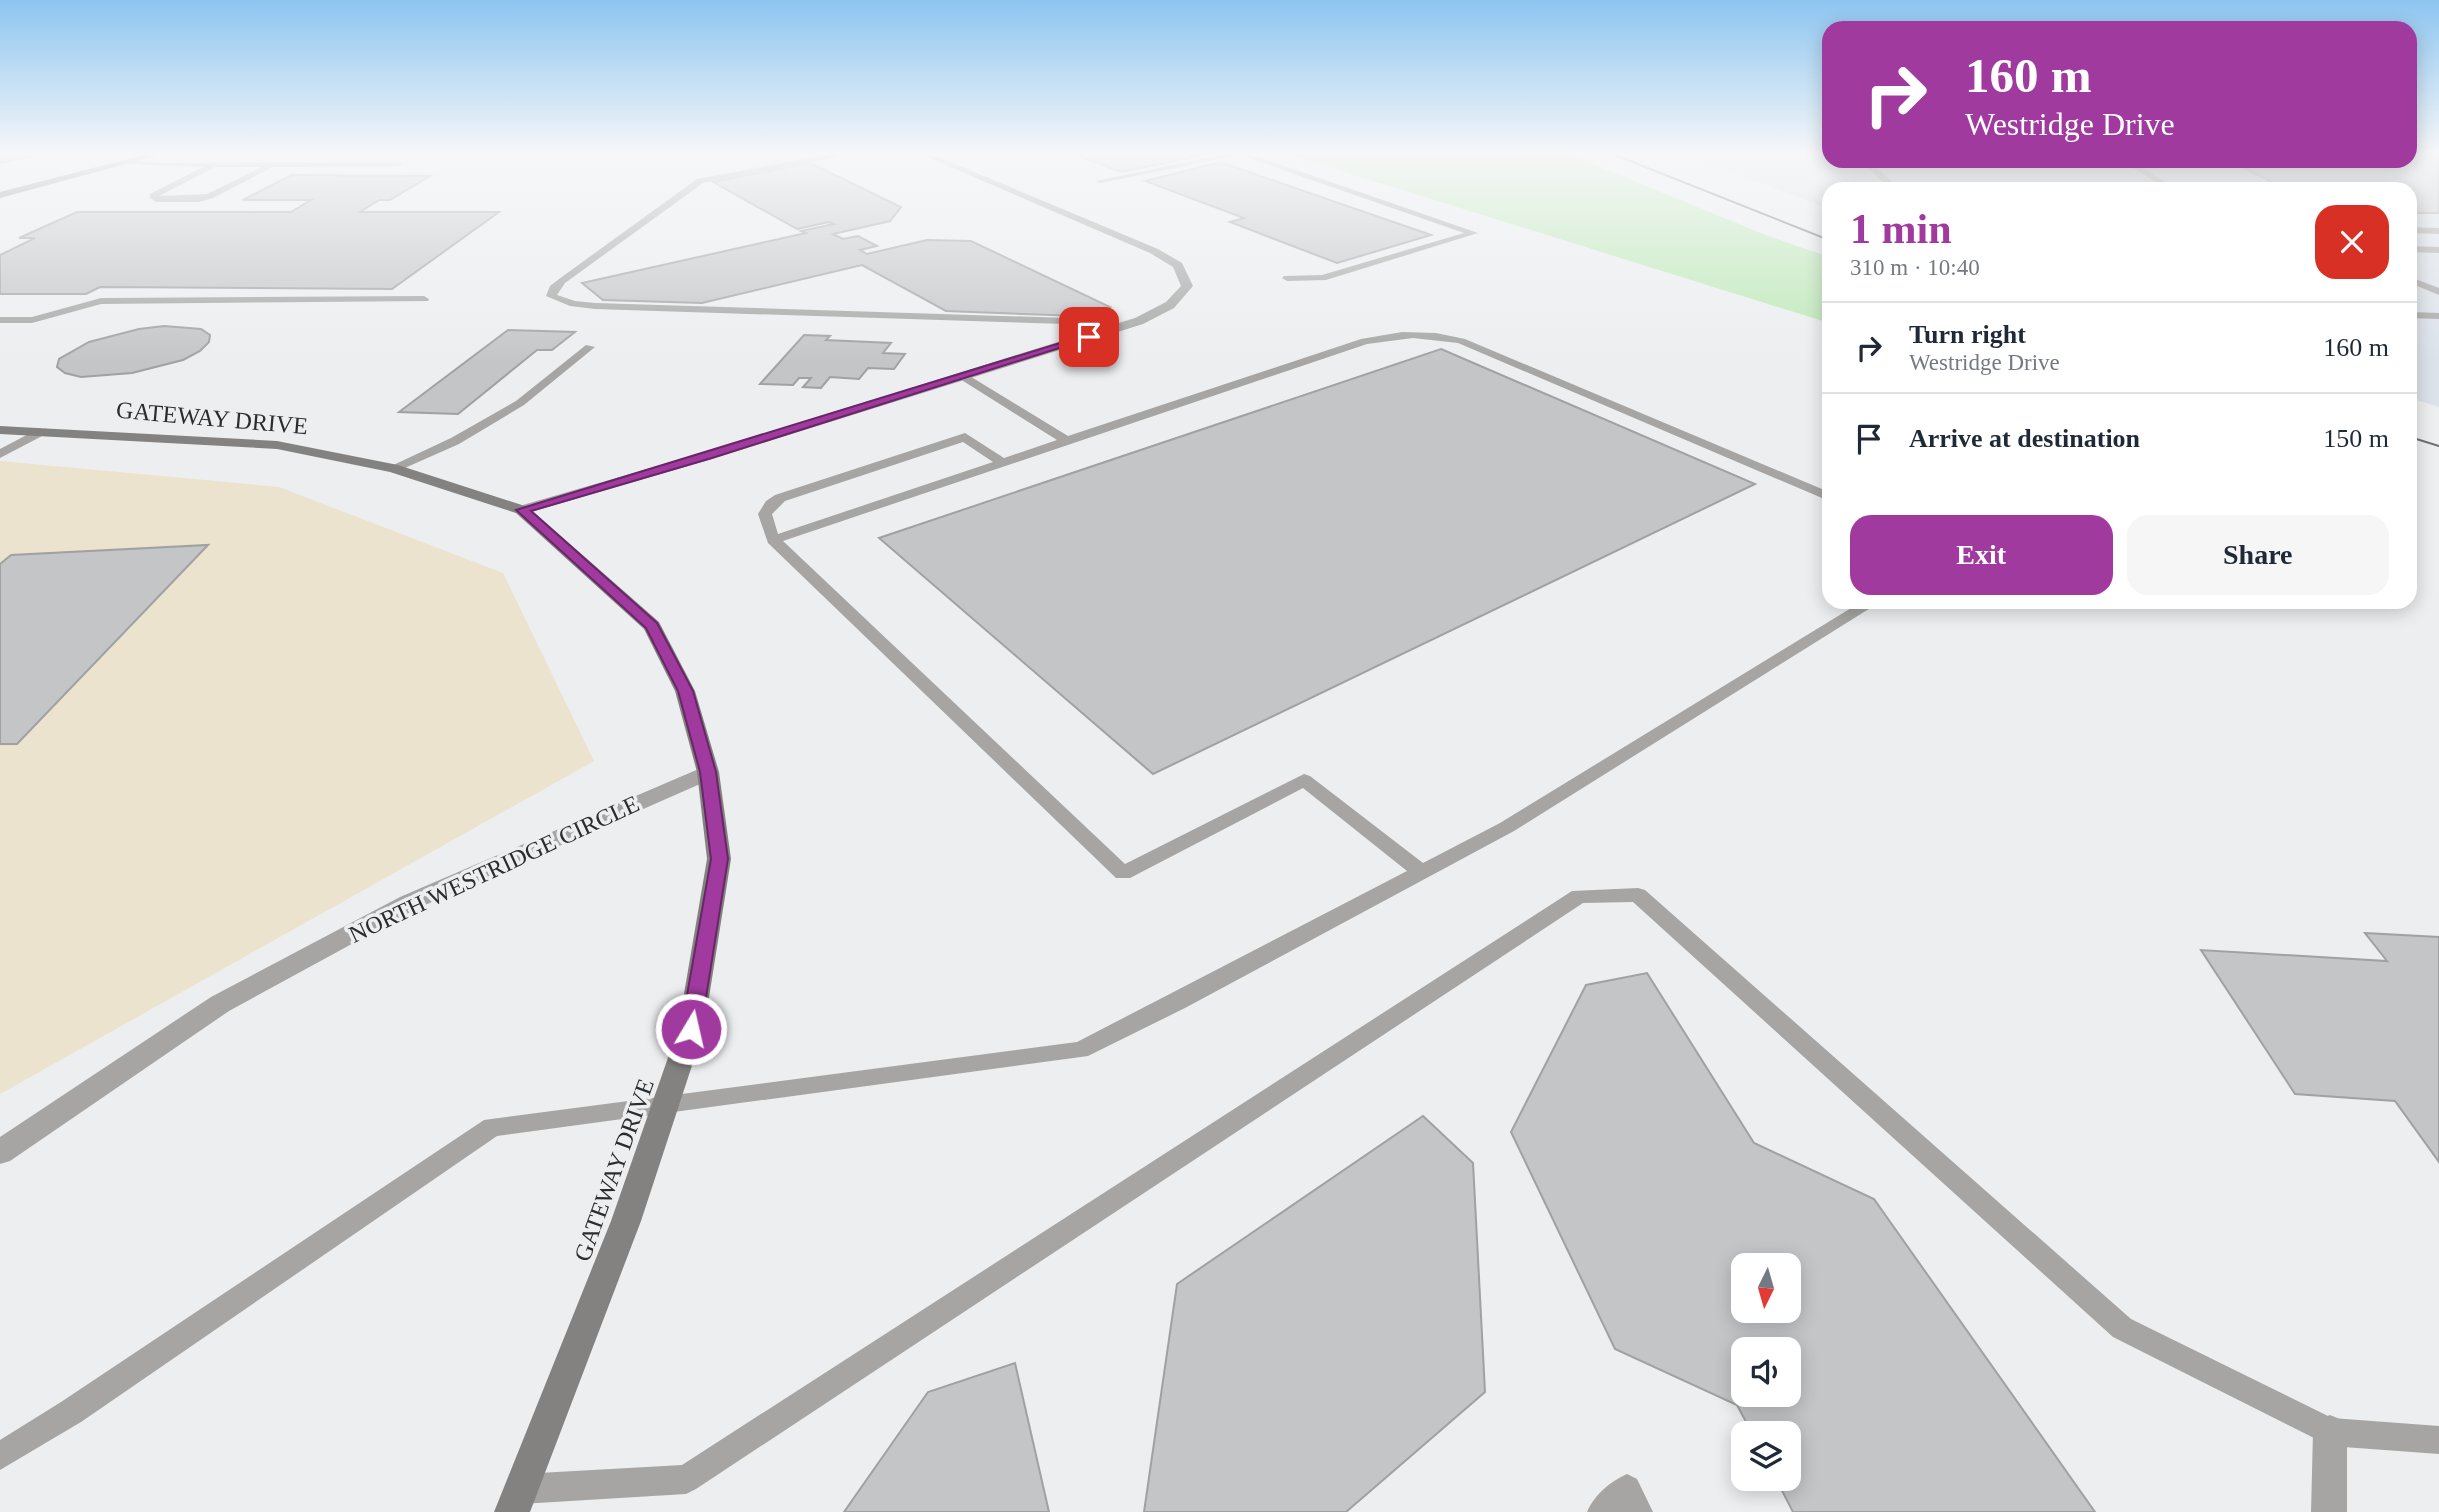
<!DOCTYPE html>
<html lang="en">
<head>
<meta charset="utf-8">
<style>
	body { margin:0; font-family:Georgia,serif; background:#f6f6f7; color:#1f2937; height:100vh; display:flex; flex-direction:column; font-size:26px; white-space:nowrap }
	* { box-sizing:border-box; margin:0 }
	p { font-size:23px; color:#747a83 }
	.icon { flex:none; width:38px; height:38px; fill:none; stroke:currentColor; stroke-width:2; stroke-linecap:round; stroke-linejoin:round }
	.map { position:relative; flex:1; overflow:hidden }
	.panel { position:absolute; left:1822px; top:182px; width:595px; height:427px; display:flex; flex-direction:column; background:#fff; border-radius:21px; box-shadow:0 4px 18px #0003 }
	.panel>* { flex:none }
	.banner { position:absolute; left:1822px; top:21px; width:595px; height:147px; border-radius:21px; box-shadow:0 4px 18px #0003; background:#a03a9f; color:#fff; overflow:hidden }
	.needle { width:46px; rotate:185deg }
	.fabs { position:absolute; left:1731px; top:1253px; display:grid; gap:14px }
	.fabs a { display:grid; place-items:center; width:70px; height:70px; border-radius:14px; background:#fff; box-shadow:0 4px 18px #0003; font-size:35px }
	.pin { position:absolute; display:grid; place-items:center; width:60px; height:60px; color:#fff; margin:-30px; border-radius:14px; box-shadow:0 4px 10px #0006 }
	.me { position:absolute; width:77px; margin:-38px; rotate:9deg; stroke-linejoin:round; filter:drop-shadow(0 0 5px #0008) }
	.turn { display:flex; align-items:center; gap:24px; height:147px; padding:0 28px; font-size:32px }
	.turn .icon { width:91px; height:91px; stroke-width:2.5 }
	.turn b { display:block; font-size:49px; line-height:60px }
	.round { display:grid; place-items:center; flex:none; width:74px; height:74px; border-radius:21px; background:#f6f6f7 }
	.headline { display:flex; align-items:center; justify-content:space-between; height:119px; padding:0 28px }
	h1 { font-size:42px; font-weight:700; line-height:52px; color:#a03a9f }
	.action { display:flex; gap:14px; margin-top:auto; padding:14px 28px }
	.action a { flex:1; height:80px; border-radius:21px; background:#a03a9f; color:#fff; font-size:28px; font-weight:700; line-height:80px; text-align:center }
	.action a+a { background:#f6f6f7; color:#1f2937 }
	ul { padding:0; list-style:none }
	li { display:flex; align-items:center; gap:21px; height:91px; padding:0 28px; border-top:2px solid #e0e1e3 }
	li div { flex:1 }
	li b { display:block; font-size:26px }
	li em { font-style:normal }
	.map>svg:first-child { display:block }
</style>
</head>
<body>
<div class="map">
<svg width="2439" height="1512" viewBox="0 0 2439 1512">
	<rect width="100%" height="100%" fill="#eceef0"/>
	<polygon fill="#ece3ce" points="0,461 279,487 503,573 594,761 0,1094"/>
	<polygon fill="#dbe2ea" points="1681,153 1829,153 1829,161 2410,161 2410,153 2439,153 2439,407 2410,398 2410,189 1829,189 1829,209"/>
	<polygon fill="#bce9b5" points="1284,153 1566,153 1763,234 1829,257 1829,323"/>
	<g fill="#c3c5c7" stroke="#9fa1a3" stroke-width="2" fill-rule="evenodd">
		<polygon points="0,153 38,153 42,154 0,163"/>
		<polygon points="1071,153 1197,153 1204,155 1121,172"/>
		<polygon points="2410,153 2439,153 2439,213 2410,213 2410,189 2286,189 2230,161 2410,161"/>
		<polygon points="1220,162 1431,235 1337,263 1230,222 1244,218 1145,181"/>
		<polygon points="810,163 901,207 890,221 833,234 843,239 858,236 877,246 860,250 867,254 927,240 971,241 1110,307 1079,316 946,311 862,265 702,303 603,300 582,283 806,233 801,231 834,224 829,222 797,229 713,182"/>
		<polygon points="291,175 430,176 390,200 379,200 360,212 499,212 392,289 100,287 86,294 0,294 0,255 35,238 19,238 77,212 291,212 311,200 243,200"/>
		<polygon points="164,326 201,329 210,335 209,342 200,351 183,360 132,373 81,377 65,373 57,367 59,359 89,342 139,329"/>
		<polygon points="508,330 575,332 552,350 537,350 458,414 399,412"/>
		<polygon points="804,335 830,336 826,340 891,343 883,353 905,354 894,369 868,368 859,379 830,377 821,388 803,387 811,378 799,378 793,385 760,384"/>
		<polygon points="1441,349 1755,484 1153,774 879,538"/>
		<polygon points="208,545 17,744 0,744 0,564 11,555"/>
		<polygon points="2365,933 2439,937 2439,1162 2395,1101 2295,1094 2201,950 2387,961"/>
		<path d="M1647,973L1754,1143L1874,1199L2095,1512H1793L1776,1479H1788V1433H1752L1737,1405L1615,1349L1511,1132L1586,985ZM1743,1265H1788V1311H1743ZM1743,1349H1788V1395H1743Z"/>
		<polygon points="1423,1116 1473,1163 1485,1392 1346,1512 1144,1512 1177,1284"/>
		<polygon points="1015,1363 1049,1512 844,1512 928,1392"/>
	</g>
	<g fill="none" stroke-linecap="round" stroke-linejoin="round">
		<g fill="#a6a5a4" fill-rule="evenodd">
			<polygon points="835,153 838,157 703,183 565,283 557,295 575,301 595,303 1100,319 1120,329 1115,332 1098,325 595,309 570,306 546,296 550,286 559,279 697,179"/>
			<polygon points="1230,153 1247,153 1478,233 1326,280 1287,281 1282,278 1284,276 1322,275 1464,233 1240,155 1100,183 1096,181"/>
			<path d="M127,160L162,163L399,162L403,164L399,166L273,167L213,198L199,202H156L150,198V194L203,167L124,164ZM262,167L207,194L159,196L215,167Z"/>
			<polygon points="1860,161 1869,161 1900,189 1891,189"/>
			<polygon points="2122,161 2132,161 2177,189 2167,189"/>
			<polygon points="2410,227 2439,228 2439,234 2410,233"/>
			<polygon points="2410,246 2439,247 2439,253 2410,252"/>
			<polygon points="2410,277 2439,288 2439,295 2410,283"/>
			<polygon points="424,296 429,299 428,301 101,304 32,323 0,323 0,317 32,317 101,298"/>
			<polygon points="2410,312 2439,313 2439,319 2410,318"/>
			<path d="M1402,332L1436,333L1465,339L1829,492V501L1458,343L1413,338L1367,344L783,541L1125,864L1304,774L1310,776L1423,863L1500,823L1861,602H1880L1514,831L1185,1008L1088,1056L497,1136L81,1422L0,1470V1440L61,1402L484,1120L1077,1042L1407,871L1303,788L1130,878H1116L768,543L758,514L766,501L775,495L965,433L1004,458L1057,440L960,379V375H968L1068,436L1361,339ZM963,442L993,462L778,534L772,514L785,501Z"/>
			<polygon points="586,345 595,347 524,405 459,444 398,471 388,471 387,468 451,438 516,401"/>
			<polygon points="40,428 46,432 44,435 0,458 0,449"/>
			<polygon points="1638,888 1645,890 2131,1319 2332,1418 2439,1426 2439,1454 2330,1446 2113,1337 1633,902 1583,903 696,1489 686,1494 521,1504 511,1499 506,1489 511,1479 521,1474 682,1465 1572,891"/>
			<path d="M1627,1474L1637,1479L1653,1512H1587C1594,1495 1611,1481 1627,1474Z"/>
		</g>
		<g fill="#a6a5a4" fill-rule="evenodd">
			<polygon points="918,153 929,153 1158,249 1182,263 1193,286 1174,308 1143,324 712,459 528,513 516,513 514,510 516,507 702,453 1135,318 1166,302 1181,286 1173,267 1150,253"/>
			<polygon points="708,765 716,767 719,772 716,777 416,909 229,1011 10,1161 0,1164 0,1137 211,997 400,897"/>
			<polygon points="2330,1415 2342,1420 2347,1432 2347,1512 2311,1512 2313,1432 2318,1420"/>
		</g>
		<g fill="#848281" fill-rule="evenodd">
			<polygon points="151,153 166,153 0,198 0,192"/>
			<polygon points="0,426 277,441 398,465 528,507 659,622 695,691 719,772 731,859 704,1029 641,1221 530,1512 494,1512 611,1221 678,1029 707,859 697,772 675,691 644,629 516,513 390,472 277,449 0,434"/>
		</g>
		<g stroke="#6f7072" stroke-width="2">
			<polyline points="1610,153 1829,240"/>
			<polyline points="2410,437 2439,446"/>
		</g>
	</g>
	<linearGradient id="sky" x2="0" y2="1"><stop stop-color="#8dc5f0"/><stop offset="0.42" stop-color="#f6f7f8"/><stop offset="1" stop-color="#f6f7f8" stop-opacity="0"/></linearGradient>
	<rect width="2439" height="364" fill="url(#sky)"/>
	<polygon fill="#a03a9f" stroke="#682667" stroke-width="2" points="1086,335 1094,337 712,458 531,511 657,623 693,691 716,772 728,859 701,1029 698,1035 691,1037 684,1035 681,1029 711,859 700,772 678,691 646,628 516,510"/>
	<g text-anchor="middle" stroke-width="7" stroke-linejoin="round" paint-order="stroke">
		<g font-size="24" fill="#2b2c2d" stroke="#eceef0">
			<text transform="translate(212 418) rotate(5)" y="8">GATEWAY DRIVE</text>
			<text transform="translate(494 869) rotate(-25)" y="8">NORTH WESTRIDGE CIRCLE</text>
			<text transform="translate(614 1170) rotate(-70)" y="8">GATEWAY DRIVE</text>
		</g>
	</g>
</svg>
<div class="fabs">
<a><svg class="needle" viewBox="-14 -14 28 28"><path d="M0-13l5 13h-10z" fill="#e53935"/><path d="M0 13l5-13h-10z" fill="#747a83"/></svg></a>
<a><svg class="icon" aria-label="sound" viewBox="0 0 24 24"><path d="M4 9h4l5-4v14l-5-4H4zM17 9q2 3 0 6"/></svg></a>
<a><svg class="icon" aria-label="layers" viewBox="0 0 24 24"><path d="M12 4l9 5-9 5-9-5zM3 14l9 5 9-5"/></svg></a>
</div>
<div class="pin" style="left:1089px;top:337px;background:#d93025"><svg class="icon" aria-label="arrive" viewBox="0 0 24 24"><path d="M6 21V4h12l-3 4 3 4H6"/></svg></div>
<svg class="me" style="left:691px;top:1029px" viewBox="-20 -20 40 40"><circle r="17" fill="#a03a9f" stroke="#fff" stroke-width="3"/><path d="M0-11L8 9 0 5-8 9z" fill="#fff"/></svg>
<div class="banner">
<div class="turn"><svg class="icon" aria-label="right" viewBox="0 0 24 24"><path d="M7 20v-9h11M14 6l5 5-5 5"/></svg><div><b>160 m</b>Westridge Drive</div></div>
</div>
<section class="panel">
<div class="headline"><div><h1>1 min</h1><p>310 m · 10:40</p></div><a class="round" style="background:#d93025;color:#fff"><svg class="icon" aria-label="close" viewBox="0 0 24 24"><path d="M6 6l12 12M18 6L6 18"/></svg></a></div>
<ul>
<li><svg class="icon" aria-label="right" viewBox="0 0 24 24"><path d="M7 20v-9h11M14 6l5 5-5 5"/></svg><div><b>Turn right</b><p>Westridge Drive</p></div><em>160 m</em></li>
<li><svg class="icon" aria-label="arrive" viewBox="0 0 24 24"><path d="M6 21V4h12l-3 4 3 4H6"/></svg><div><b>Arrive at destination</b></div><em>150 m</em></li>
</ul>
<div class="action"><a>Exit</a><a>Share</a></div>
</section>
</div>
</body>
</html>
